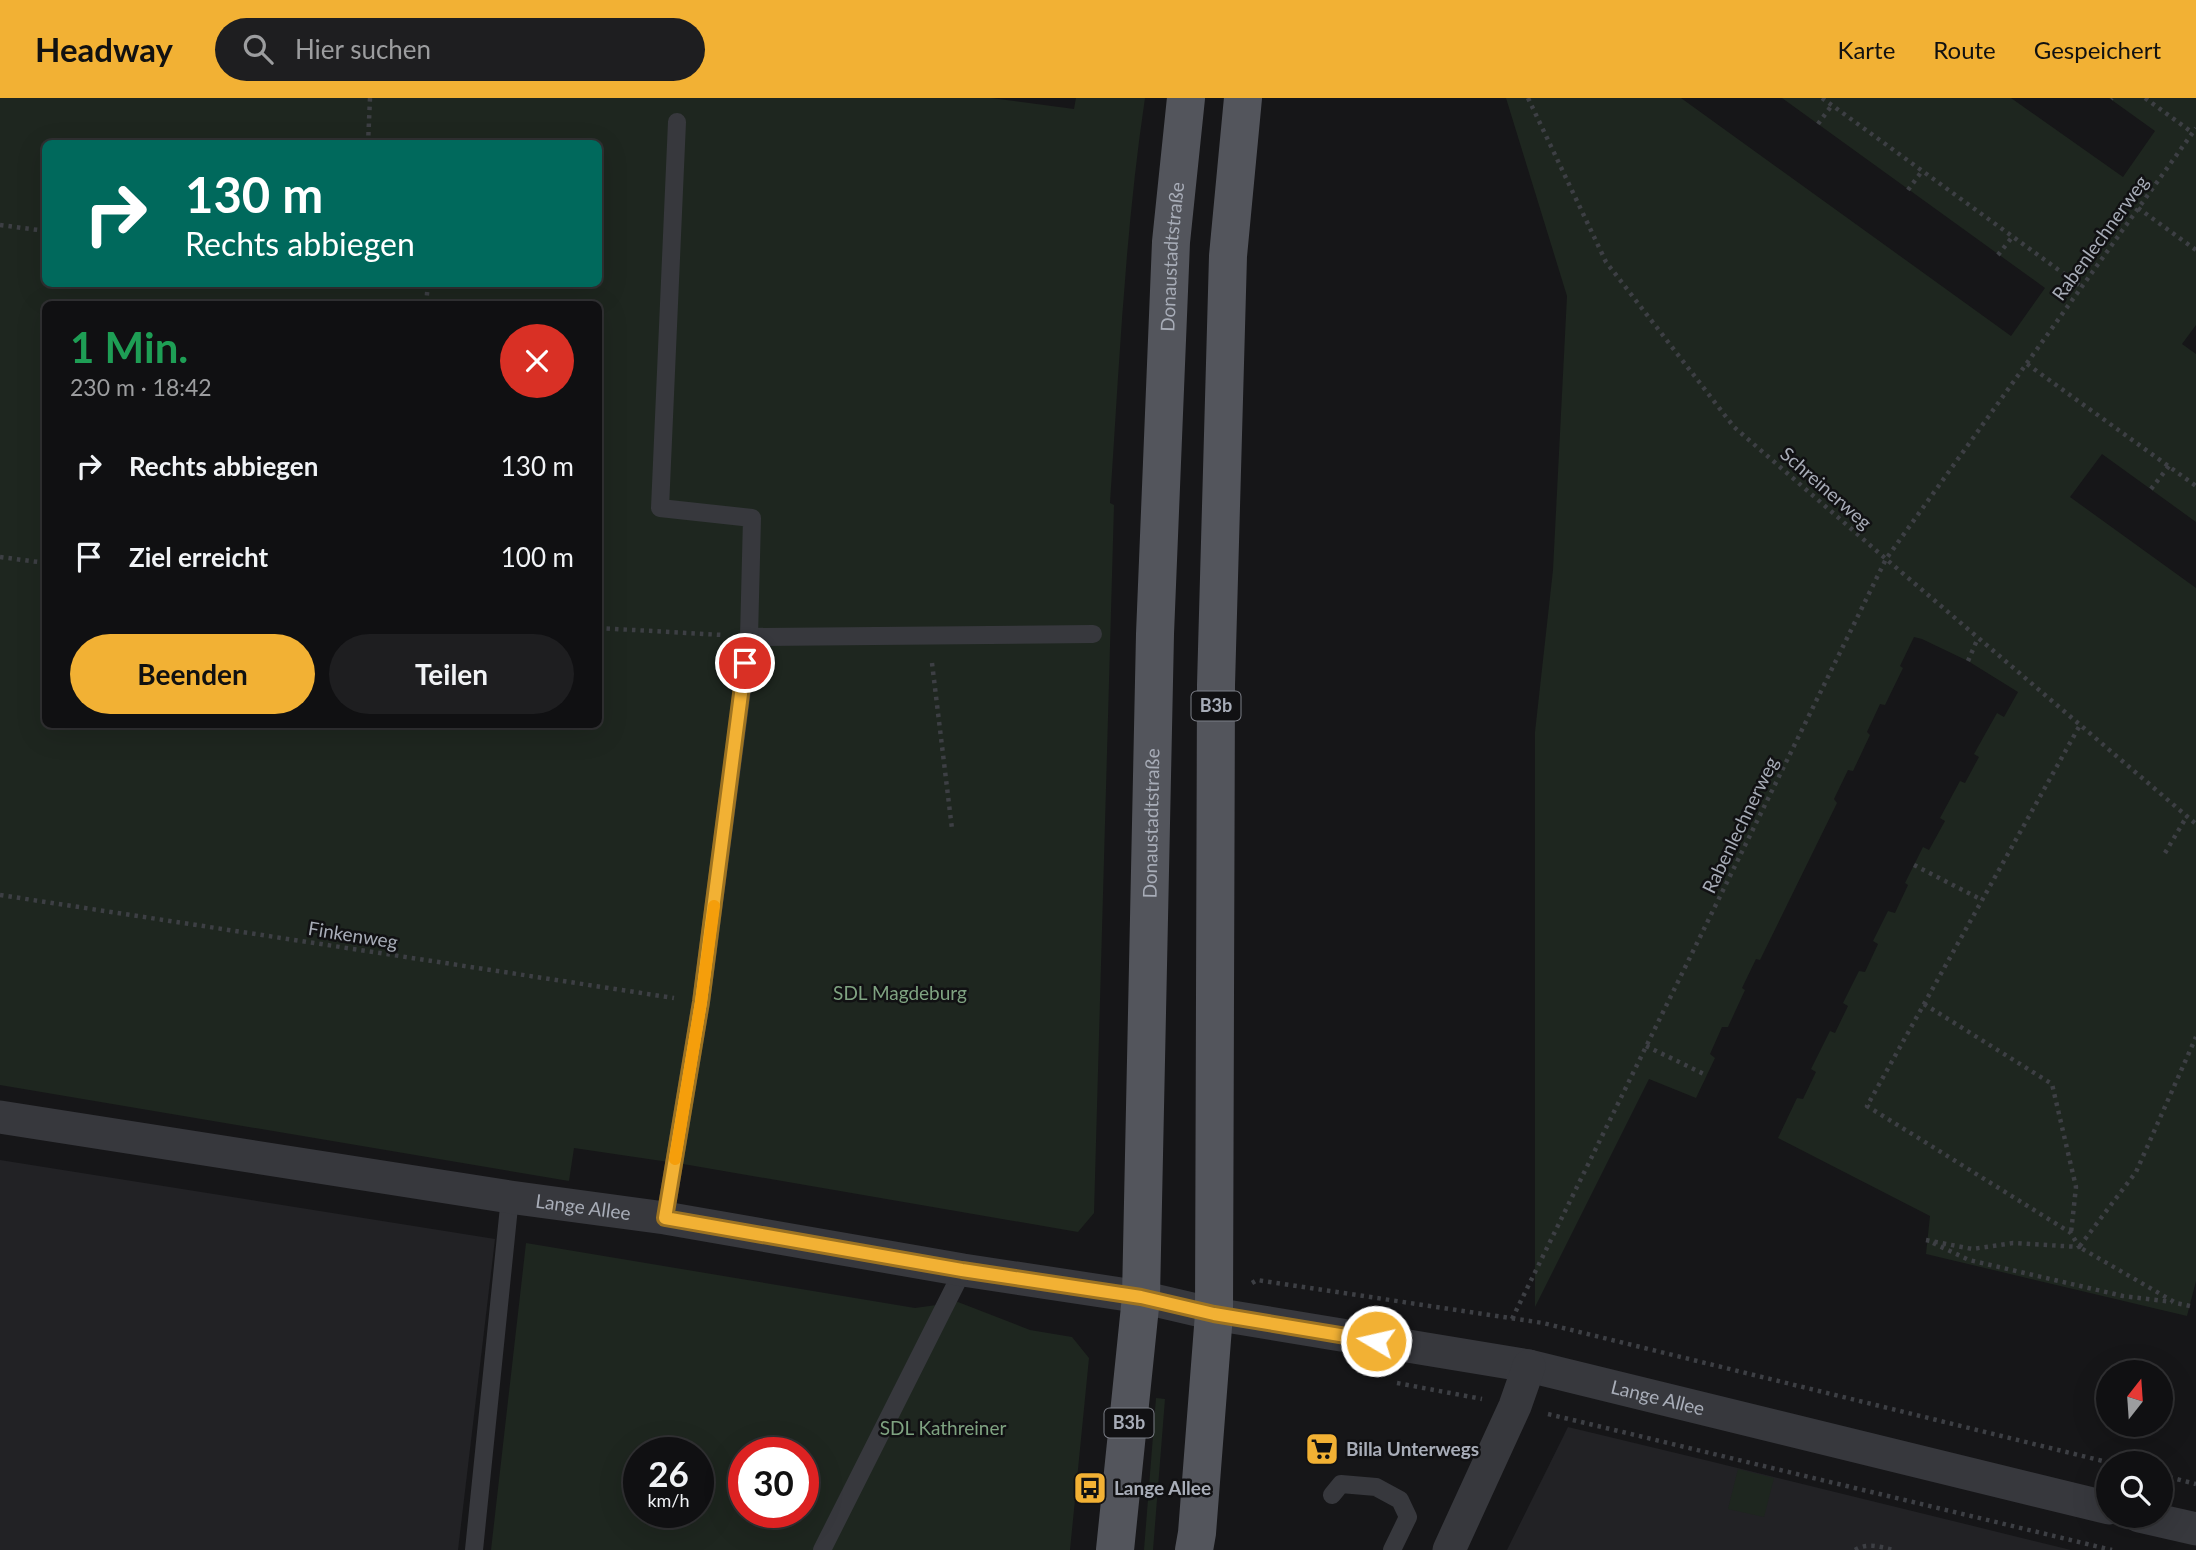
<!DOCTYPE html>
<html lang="de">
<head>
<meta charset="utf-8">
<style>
	body { margin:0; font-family:Lato,sans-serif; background:#1e1e20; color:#f1f3f6; height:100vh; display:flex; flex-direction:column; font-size:26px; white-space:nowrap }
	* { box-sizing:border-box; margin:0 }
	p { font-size:23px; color:#9c9d9f }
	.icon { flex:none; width:38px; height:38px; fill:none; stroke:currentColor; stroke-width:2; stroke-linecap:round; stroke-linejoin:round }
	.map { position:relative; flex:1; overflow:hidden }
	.panel { position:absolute; left:42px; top:203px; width:560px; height:427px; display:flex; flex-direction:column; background:#101012; border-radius:10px; box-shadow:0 7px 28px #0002,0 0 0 2px #303032 }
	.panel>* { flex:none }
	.guide { position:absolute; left:42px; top:42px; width:560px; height:147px; border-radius:10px; box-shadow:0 7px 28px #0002,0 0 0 2px #303032; background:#00695c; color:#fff; overflow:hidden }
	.needle { width:46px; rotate:17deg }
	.controls { position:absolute; left:2096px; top:1262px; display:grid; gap:14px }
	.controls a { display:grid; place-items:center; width:77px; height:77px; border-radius:50%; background:#101012; box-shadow:0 7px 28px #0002,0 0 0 2px #303032; font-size:35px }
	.speed { position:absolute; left:623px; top:1339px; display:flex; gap:14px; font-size:35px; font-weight:700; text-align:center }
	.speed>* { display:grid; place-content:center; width:91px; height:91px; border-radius:50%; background:#101012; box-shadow:0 7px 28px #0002,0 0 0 2px #303032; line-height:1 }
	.speed small { font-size:18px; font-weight:400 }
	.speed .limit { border:10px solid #d22; background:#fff; color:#111 }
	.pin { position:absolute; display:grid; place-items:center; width:60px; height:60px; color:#fff; margin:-30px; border:4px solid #fff; border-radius:50%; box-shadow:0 2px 7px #0007 }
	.me { position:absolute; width:77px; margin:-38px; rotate:279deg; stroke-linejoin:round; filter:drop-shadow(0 0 5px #0008) }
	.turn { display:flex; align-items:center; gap:24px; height:147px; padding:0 28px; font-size:32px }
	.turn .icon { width:91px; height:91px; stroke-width:2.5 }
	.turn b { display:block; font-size:49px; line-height:60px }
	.round { display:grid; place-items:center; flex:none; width:74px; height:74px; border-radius:37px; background:#1e1e20 }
	.summary { display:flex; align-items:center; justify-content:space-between; height:119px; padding:0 28px }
	h1 { font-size:42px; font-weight:700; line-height:52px; color:#1e9e55 }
	.button { display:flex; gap:14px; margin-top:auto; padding:14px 28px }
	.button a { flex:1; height:80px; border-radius:42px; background:#f2b134; color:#111; font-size:28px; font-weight:700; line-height:80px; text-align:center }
	.button a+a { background:#1e1e20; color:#f1f3f6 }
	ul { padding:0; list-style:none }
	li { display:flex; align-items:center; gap:21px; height:91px; padding:0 28px }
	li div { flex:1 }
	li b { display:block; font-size:26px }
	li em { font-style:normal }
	header { display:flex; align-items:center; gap:42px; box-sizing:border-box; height:98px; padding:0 35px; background:#f2b134; color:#111 }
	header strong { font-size:33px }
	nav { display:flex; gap:38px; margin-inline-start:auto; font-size:24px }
	.search { width:490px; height:63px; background:#1e1e20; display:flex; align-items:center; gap:18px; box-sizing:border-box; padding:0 24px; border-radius:38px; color:#9c9d9f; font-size:26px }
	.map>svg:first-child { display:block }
</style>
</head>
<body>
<header>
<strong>Headway</strong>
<div class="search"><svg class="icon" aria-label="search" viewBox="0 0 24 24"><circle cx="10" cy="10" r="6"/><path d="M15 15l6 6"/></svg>Hier suchen</div>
<nav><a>Karte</a><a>Route</a><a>Gespeichert</a></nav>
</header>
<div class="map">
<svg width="2196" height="1452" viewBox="0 0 2196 1452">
	<rect width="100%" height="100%" fill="#161618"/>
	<g fill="#222225">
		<polygon points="0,1062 495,1141 458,1452 0,1452"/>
		<polygon points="1568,1329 1705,1362 2071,1452 1507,1452"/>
	</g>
	<g fill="#1e261f" fill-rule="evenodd">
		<path d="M0,0H991L1074,11L1076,0H1145C1125,134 1119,270 1110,405L1114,407L1094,1115L1078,1134L689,1067L574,1050L569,1083L0,987ZM46,46H598V186H46ZM46,206H598V626H46Z"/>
		<polygon points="1506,0 1681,0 2011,238 2045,190 1782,0 2011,0 2123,79 2155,33 2109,0 2196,0 2196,227 2182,246 2196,256 2196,424 2102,356 2070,399 2196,490 2196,1183 2187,1218 1926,1156 1930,1118 1778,1040 1797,1000 1803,1001 1816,974 1811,971 1830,933 1835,935 1848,908 1843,905 1859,873 1865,874 1878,846 1873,843 1888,813 1895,815 1908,787 1905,785 1923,749 1929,752 1945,723 1940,720 1960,683 1965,685 1979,659 1974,656 1997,615 2004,619 2018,594 1968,563 1922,541 1914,539 1900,568 1903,570 1885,607 1880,606 1867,634 1870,637 1853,673 1848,672 1834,701 1837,705 1760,862 1756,861 1742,890 1745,892 1728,929 1722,929 1710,956 1715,960 1696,1000 1649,981 1535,1209 1535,634 1553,472 1567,198"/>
		<path d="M526,1145L915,1210L958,1204L1030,1232L1072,1239L1089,1260L1070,1452H491ZM639,1354H698V1414H639ZM744,1354H803V1414H744Z"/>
		<polygon points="1156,1300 1165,1301 1153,1452 1144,1452"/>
		<polygon points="1738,1371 1774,1380 1764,1419 1728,1411"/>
	</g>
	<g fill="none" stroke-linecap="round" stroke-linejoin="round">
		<g stroke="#3d3f44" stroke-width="4.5" stroke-dasharray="3.5 5" stroke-linecap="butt">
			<polyline points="1528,0 1606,164 1734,329 1886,461 2196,726"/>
			<polyline points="1822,0 2082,189"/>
			<polyline points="2145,0 2193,35"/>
			<polyline points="2111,1 2112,0"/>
			<polyline points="1818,26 1832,7"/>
			<polyline points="368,46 370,0"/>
			<polyline points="1908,92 1922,73"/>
			<polyline points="2138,110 2196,152"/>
			<polyline points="0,127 46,133"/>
			<polyline points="1998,157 2013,138"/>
			<polyline points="426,206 428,186"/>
			<polyline points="2027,266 2196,388"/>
			<polyline points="2151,391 2169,368"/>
			<polyline points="0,459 46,465"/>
			<polyline points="598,530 723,537"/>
			<polyline points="1968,563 1978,540"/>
			<polyline points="932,565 952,731"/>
			<polyline points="2165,755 2187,718"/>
			<polyline points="1914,767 1982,802"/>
			<polyline points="0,797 674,900"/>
			<polyline points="1924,906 2052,986 2076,1089 2071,1135"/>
			<polyline points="1646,948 1706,977"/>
			<polyline points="1926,1142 1972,1151 2013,1145 2079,1149 2071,1135 1867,1008 2080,627"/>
			<polyline points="1933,1145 1969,1162 2123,1198 2172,1204"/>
			<polyline points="1252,1185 1257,1182 1543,1225 2111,1365"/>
			<polyline points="2190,1208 2176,1205 2079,1149 2136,1074 2196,939"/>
			<polyline points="1512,1221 1886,461 2196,30"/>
			<polyline points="1397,1285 1482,1301"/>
			<polyline points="1548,1316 2112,1452"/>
			<polyline points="2161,1377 2196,1386"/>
			<path d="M1855,1452C1868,1444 1880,1449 1894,1452"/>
		</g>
		<g stroke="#37383d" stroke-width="18">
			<polyline points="749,539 1093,536"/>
			<polyline points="665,1120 701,904 749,539 752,420 660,410 677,24"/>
			<polyline points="1332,1397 1341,1386 1376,1389 1400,1402 1408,1419 1392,1452"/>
			<polyline points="474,1452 510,1099"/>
			<polyline points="822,1452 963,1172"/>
		</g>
		<g stroke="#37383d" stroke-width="33">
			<path id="s1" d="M0,1019L510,1099L665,1120L963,1172L1141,1199L1214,1216L1529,1268L2109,1410"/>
			<polyline points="2139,1418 2196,1431"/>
			<polyline points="1449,1452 1515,1308 1529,1268"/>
		</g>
		<g stroke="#53555c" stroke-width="38">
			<path id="s2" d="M1115,1452L1141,1199L1155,536L1171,144L1186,0"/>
			<polyline points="1194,1452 1197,1435 1214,1216 1216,587 1228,158 1243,0"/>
		</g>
	</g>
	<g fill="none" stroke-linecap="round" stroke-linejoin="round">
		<defs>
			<polyline id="route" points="745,565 701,904 665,1120 962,1172 1141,1199 1214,1216 1376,1243"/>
		</defs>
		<use href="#route" stroke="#9d7322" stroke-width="18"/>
		<use href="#route" stroke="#f2b134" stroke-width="12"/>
		<polyline stroke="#f59e0b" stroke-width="12" points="675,1061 701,904 714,808"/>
	</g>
	<defs>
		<symbol id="supermarket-square" viewBox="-11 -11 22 22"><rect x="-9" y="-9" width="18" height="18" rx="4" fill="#f2b134" stroke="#111113"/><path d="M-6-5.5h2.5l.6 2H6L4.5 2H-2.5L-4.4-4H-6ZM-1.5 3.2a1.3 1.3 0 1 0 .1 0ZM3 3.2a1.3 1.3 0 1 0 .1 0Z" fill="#111"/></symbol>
		<symbol id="bus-square" viewBox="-11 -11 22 22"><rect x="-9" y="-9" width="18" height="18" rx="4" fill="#f2b134" stroke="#111113"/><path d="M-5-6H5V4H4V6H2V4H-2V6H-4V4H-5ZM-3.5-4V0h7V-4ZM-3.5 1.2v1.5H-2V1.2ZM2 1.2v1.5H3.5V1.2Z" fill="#111"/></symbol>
	</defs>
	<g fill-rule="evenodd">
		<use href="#supermarket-square" x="1303" y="1332" width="38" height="38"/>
		<use href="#bus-square" x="1071" y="1371" width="38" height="38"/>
	</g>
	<g text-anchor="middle" stroke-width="5" stroke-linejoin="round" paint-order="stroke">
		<g fill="#111113" stroke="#7b7e86" stroke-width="2">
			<rect x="1191.5" y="593.5" width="49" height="29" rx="5"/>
			<rect x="1104.5" y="1310.5" width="49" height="29" rx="5"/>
		</g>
		<g font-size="18" font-weight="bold" fill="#a8adb8">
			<text x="1216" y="614">B3b</text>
			<text x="1129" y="1331">B3b</text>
		</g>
		<g font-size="19" fill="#a8adb8" stroke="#111113">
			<text transform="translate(2100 140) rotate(-54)" y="7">Rabenlechnerweg</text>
			<text dy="7" stroke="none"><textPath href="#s2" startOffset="1295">Donaustadtstraße</textPath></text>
			<text transform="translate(1826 390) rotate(41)" y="7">Schreinerweg</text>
			<text dy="7" stroke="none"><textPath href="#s2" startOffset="728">Donaustadtstraße</textPath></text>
			<text transform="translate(1740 727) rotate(-64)" y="7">Rabenlechnerweg</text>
			<text transform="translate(353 837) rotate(9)" y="7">Finkenweg</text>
			<text dy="7" stroke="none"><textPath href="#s1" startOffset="590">Lange Allee</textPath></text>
			<text dy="7" stroke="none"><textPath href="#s1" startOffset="1682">Lange Allee</textPath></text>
		</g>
		<g font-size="19" fill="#7fa381" stroke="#111113">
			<text x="900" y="902">SDL Magdeburg</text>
			<text x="943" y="1337">SDL Kathreiner</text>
		</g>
		<g font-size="19" font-weight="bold" fill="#a8adb8" stroke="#111113" text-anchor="start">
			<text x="1346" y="1358">Billa Unterwegs</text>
			<text x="1114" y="1397">Lange Allee</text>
		</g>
	</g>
</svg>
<div class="controls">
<a><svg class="needle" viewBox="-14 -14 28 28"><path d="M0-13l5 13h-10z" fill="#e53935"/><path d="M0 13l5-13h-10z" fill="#9c9d9f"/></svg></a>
<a><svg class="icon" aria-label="search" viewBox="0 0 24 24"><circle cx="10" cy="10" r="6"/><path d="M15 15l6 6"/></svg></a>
</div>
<div class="speed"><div>26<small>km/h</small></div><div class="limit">30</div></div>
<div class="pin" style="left:745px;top:565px;background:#d93025"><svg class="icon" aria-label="arrive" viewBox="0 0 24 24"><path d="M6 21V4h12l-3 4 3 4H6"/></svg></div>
<svg class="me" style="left:1376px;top:1243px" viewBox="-20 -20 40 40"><circle r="17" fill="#f2b134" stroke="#fff" stroke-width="3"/><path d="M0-11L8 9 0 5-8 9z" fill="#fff"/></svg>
<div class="guide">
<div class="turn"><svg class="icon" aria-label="right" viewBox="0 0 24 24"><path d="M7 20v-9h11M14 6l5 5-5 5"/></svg><div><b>130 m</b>Rechts abbiegen</div></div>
</div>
<section class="panel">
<div class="summary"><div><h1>1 Min.</h1><p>230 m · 18:42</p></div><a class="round" style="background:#d93025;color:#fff"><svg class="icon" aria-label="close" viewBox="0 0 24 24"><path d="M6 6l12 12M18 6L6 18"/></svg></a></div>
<ul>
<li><svg class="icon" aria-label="right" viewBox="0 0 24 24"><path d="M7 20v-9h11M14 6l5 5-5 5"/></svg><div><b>Rechts abbiegen</b></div><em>130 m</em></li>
<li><svg class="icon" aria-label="arrive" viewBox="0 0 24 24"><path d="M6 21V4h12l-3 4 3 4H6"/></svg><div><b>Ziel erreicht</b></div><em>100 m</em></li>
</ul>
<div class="button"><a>Beenden</a><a>Teilen</a></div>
</section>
</div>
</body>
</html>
